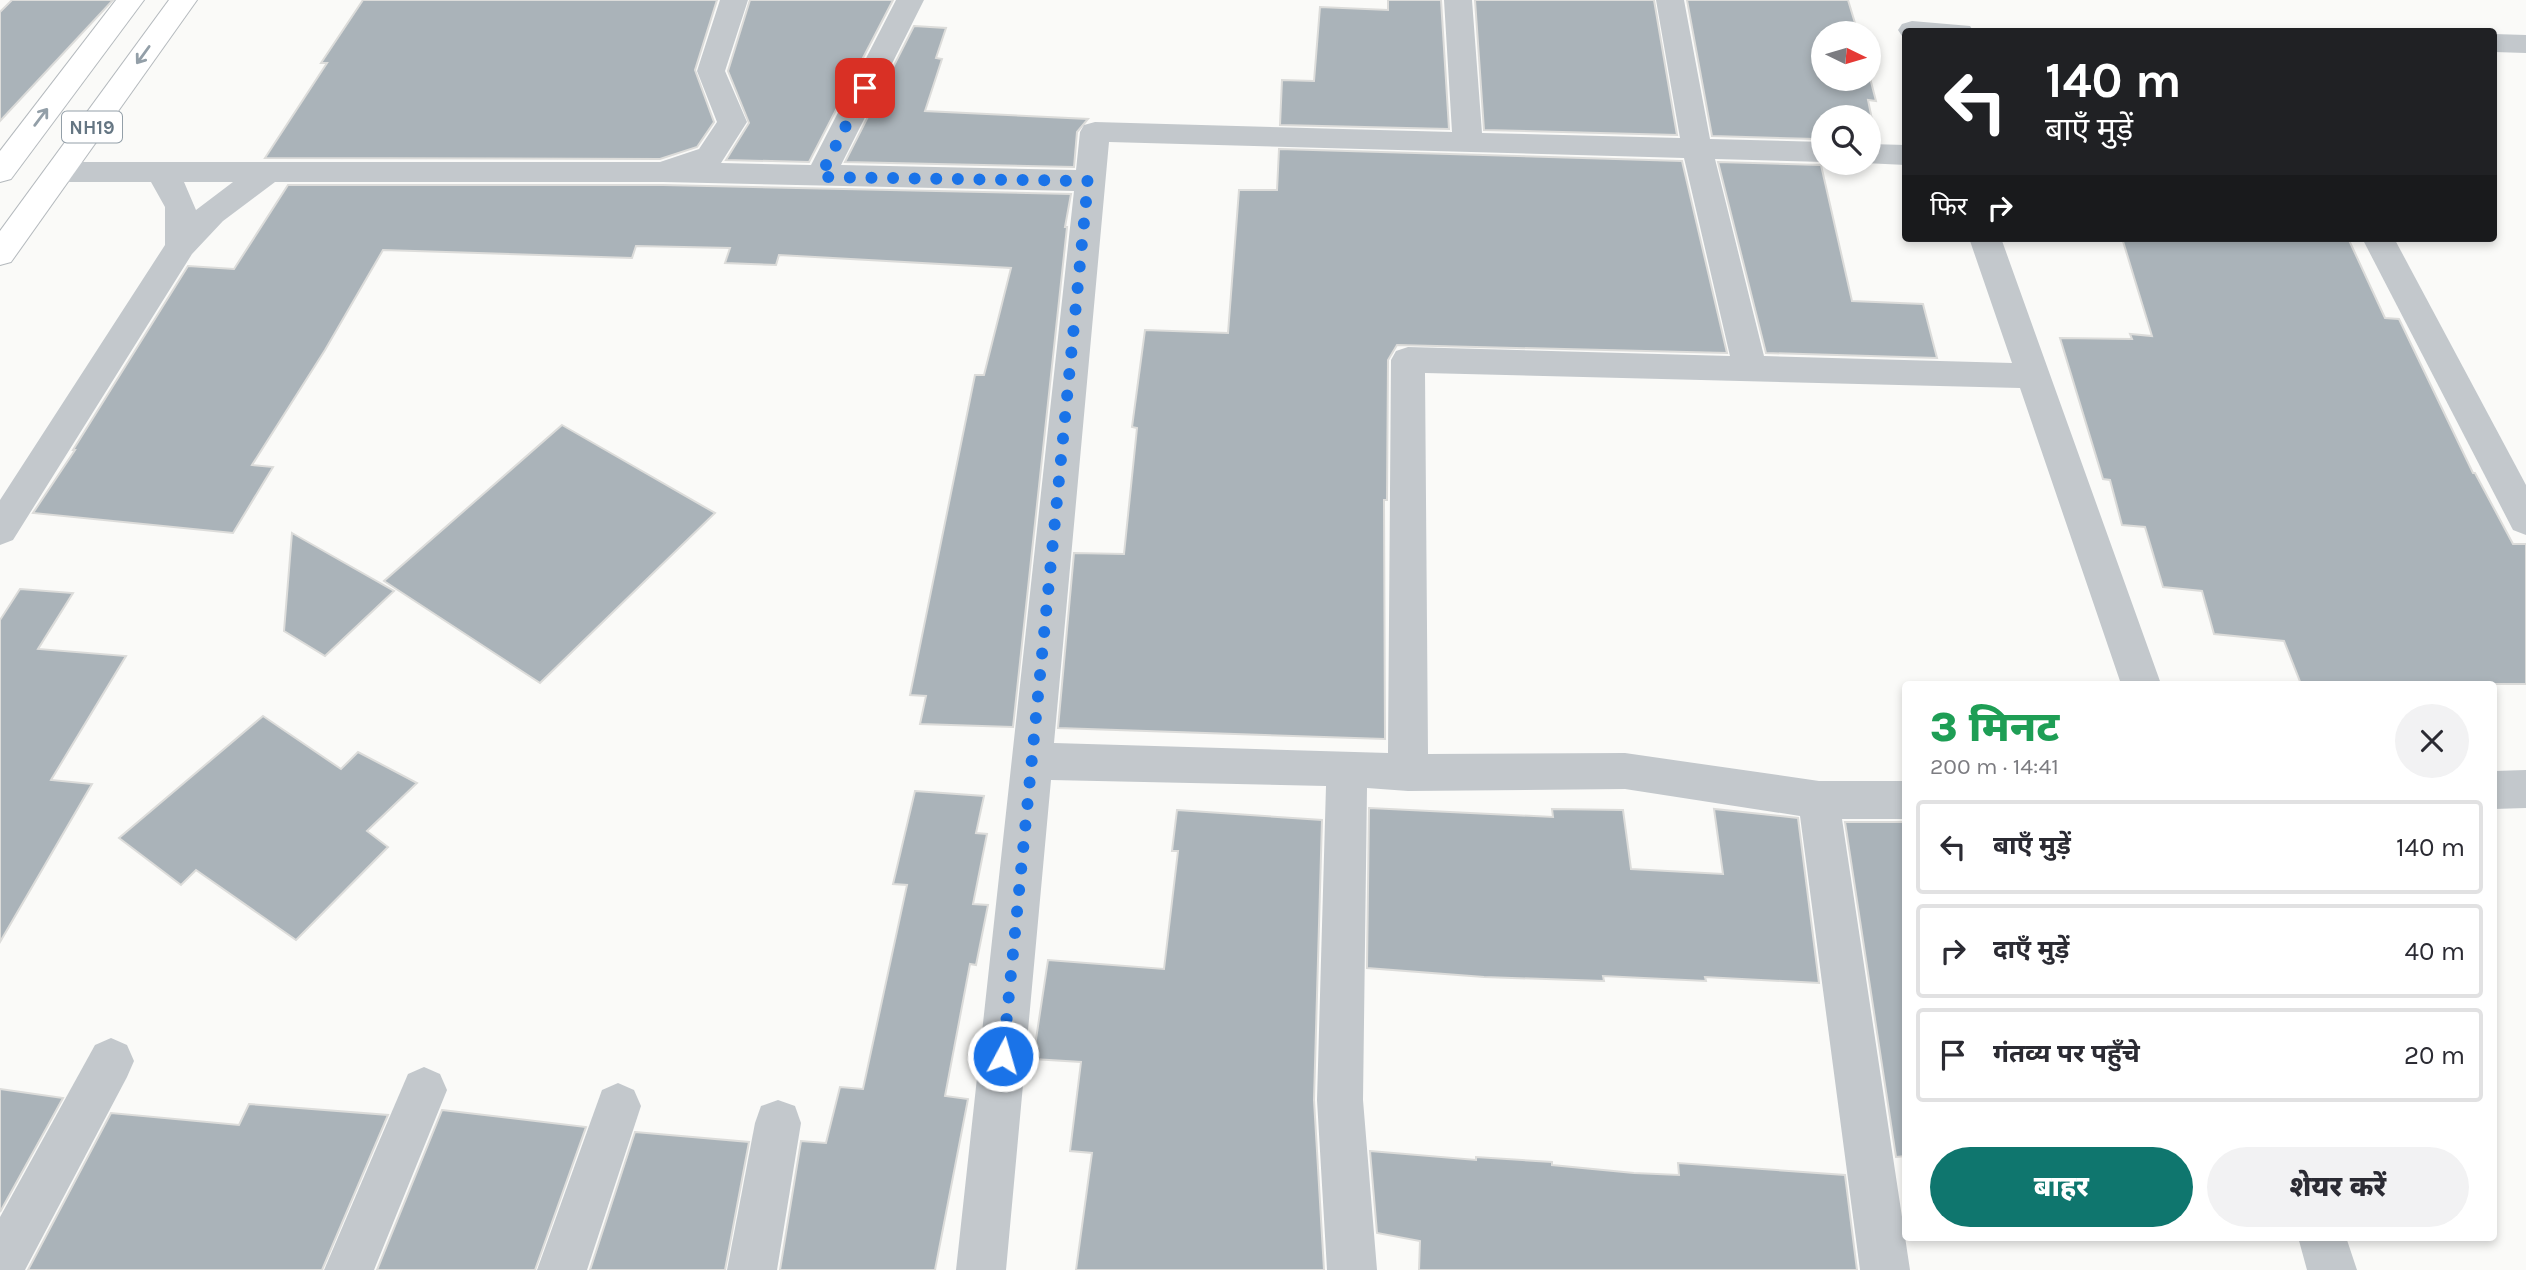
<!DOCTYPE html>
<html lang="hi">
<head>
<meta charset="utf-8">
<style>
	body { margin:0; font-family:Karla,"Noto Sans Devanagari",sans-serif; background:#f2f2f3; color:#2b2b33; height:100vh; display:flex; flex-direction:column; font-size:26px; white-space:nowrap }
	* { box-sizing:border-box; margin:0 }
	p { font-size:23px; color:#7c7c81 }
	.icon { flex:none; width:38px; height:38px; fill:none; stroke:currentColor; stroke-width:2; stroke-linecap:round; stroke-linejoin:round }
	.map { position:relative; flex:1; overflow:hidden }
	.panel { position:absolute; left:1902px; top:681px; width:595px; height:560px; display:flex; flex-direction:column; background:#fff; border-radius:7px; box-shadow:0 4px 10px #0003 }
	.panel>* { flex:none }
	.banner { position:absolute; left:1902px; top:28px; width:595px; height:214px; border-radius:7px; box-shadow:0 4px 10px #0003; background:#202124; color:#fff; overflow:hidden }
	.needle { width:46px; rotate:95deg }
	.controls { position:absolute; left:1811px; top:21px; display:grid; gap:14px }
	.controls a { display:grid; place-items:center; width:70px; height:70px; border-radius:50%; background:#fff; box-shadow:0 4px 10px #0003; font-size:35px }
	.pin { position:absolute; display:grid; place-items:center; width:60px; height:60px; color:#fff; margin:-30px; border-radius:14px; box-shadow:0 4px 10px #0006 }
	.me { position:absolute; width:77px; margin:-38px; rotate:6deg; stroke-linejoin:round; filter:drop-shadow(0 0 5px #0008) }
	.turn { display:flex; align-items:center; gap:24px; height:147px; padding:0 28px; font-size:32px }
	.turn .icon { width:91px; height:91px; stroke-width:2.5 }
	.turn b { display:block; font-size:49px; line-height:60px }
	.then { display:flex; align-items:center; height:66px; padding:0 28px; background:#0003; gap:14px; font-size:26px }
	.round { display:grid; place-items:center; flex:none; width:74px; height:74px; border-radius:37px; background:#f2f2f3 }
	.overview { display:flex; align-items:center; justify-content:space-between; height:119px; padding:0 28px }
	h1 { font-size:42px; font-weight:800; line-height:52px; color:#1e9e55 }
	.button { display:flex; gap:14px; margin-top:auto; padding:14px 28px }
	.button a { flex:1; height:80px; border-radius:42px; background:#0f766e; color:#fff; font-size:28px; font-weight:800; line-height:80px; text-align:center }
	.button a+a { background:#f2f2f3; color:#2b2b33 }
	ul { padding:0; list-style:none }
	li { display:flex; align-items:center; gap:21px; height:94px; margin:0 14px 10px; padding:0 14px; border:4px solid #e1e1e2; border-radius:7px }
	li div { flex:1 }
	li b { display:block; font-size:26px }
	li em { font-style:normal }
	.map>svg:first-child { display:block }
</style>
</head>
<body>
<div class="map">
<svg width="2526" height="1270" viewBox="0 0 2526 1270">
	<rect width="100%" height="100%" fill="#fafaf8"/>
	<g fill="#aab3b9" stroke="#dcdcda" stroke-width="2">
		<polygon points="12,0 113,0 0,121 0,12"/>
		<polygon points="363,0 717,0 695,70 714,122 697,147 660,159 265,158 327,63 321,63"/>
		<polygon points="750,0 893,0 809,162 726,160 749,123 728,71"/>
		<polygon points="1388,0 1441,0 1449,129 1280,125 1282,80 1314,81 1320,7 1388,10"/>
		<polygon points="1475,0 1654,0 1677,135 1484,130"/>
		<polygon points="1687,0 1848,0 1858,33 1824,33 1824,79 1869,79 1869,74 1876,101 1868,100 1876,139 1869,139 1869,117 1824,117 1824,136 1815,136 1816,139 1712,136"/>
		<polygon points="914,26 946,28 936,58 942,59 925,111 1088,119 1077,132 1074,167 845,162"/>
		<polygon points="1279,149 1682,161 1727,353 1397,345 1388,360 1387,500 1384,500 1385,739 1058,728 1074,553 1124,554 1137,428 1132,427 1145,330 1228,333 1239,190 1277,190"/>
		<polygon points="1718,162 1821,165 1852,301 1923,304 1937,358 1766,353"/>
		<polygon points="288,185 663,185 1071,194 1065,227 1067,227 1013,727 920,724 926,696 910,695 975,375 984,375 1011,268 779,255 776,265 725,263 730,248 636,246 632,258 383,250 325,350 252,465 273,467 233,533 33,513 75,450 73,450 188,266 234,269"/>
		<polygon points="2122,238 2348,238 2385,318 2399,319 2473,473 2475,473 2513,544 2526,544 2526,684 2301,684 2284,641 2214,634 2202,591 2163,587 2145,527 2122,525 2110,480 2103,479 2060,338 2132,339 2130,334 2152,336"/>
		<polygon points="562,425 715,513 540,683 384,581"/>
		<polygon points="292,533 394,591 325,656 284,631"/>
		<polygon points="20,589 73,593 38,649 126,656 51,780 92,784 0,942 0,620"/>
		<polygon points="263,716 341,769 358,752 417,783 367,831 388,847 296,940 196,870 181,885 119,838"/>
		<polygon points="915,791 984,796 976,833 987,834 973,904 988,905 976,965 970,964 945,1096 968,1099 935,1270 780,1270 801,1141 826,1143 840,1087 863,1089 907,885 893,884"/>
		<polygon points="1369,808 1553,817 1552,809 1623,810 1631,869 1723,874 1714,809 1798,818 1819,983 1705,977 1706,981 1603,976 1604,981 1484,977 1367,968"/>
		<polygon points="1177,810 1322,820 1314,1100 1324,1270 1076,1270 1092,1153 1070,1151 1081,1062 1033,1059 1048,960 1164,969 1178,851 1172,851"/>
		<polygon points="1845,822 1906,822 1906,1156 1896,1157"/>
		<polygon points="0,1089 63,1098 0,1212"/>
		<polygon points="249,1104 388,1115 322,1270 28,1270 111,1113 239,1125"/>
		<polygon points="442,1110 586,1127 535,1270 377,1270"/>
		<polygon points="635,1132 749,1142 725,1270 590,1270"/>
		<polygon points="1370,1151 1476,1160 1476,1157 1552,1162 1552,1165 1634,1173 1679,1175 1678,1163 1845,1175 1857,1270 1419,1270 1420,1241 1377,1233"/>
	</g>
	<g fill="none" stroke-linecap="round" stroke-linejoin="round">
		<defs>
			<g id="highway">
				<polygon points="116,0 144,0 11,179 0,182 0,151"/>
				<polygon points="169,0 197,0 11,262 0,265 0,231"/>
			</g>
		</defs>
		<use href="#highway" stroke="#b4b9bd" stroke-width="2"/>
		<g fill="#c3c8cc" fill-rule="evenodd">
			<path d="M720,0H748L725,71L747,122L721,163L811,165L896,0H924L841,165L1076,170L1080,132L1084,125L1095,122L1452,132L1444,0H1472L1482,133L1680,138L1656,0H1684L1710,139L1824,142V162L1715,159L1764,356L2012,363L1969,238H2001L2161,684H2121L2020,388L1425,373L1428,754L1625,753L1819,781H1906V819H1842L1910,1270H1860L1800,816L1625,789L1408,791L1367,788L1363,1100L1377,1270H1327L1317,1100L1326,786L1051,780L1006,1270H956L1074,191L663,182H275L223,221L192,254L13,540L0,545V500L165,245V207L151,182H59L48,179L44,172L48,165L59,162H660L699,149L717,122L697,71ZM1109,142L1684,158L1730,356L1408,347L1396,351L1391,360L1388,753L1054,743ZM184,182H233L196,210Z"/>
			<polygon points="1912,21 1970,26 1974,32 1906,32 1906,37 1902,36 1898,30 1902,24"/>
			<polygon points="2494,34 2526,35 2526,53 2494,52"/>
			<polygon points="1869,144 1906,145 1906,165 1864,163 1869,163"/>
			<polygon points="2362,238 2394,238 2526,485 2526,535 2513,530"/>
			<polygon points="2526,770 2526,808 2494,809 2494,771"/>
			<polygon points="111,1038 127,1045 134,1061 127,1077 25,1270 0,1270 0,1217 95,1045"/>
			<polygon points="424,1067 440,1074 447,1090 374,1270 324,1270 408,1074"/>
			<polygon points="618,1083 634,1090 641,1106 587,1270 537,1270 602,1090"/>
			<polygon points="778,1100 795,1106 801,1123 777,1270 727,1270 755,1123 761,1106"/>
			<polygon points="2298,1237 2346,1237 2357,1270 2307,1270"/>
		</g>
		<use href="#highway" fill="#fff" fill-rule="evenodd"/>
	</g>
	<defs><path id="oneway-shaft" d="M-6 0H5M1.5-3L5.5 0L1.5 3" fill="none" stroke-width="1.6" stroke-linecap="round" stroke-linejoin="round" transform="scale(1.75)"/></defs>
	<g stroke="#939fa8">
		<use href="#oneway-shaft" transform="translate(143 55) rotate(126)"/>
		<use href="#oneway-shaft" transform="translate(41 117) rotate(-53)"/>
	</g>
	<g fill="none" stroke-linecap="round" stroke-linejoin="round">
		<polyline stroke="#1a73e8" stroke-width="12" stroke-dasharray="0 21.6" points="865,88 820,177 1088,181 1003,1056"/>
	</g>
	<g text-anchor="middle" stroke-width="7" stroke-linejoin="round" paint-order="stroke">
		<rect fill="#fff" stroke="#939fa8" stroke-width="2" x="62" y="111.5" width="60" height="31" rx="5"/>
		<g font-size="19" font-weight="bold" fill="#657683">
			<text x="92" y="134">NH19</text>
		</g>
	</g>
</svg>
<div class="controls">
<a><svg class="needle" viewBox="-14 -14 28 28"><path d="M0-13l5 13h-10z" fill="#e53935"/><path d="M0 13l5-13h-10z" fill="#7c7c81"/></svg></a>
<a><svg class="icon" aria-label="search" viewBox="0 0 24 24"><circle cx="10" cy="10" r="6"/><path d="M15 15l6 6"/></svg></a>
</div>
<div class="pin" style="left:865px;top:88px;background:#d93025"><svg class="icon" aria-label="arrive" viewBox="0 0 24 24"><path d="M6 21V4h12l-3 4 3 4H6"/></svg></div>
<svg class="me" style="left:1003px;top:1056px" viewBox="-20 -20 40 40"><circle r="17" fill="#1a73e8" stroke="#fff" stroke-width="3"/><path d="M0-11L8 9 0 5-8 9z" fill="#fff"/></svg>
<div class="banner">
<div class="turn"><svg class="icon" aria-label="left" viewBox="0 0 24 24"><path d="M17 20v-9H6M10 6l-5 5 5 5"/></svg><div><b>140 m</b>बाएँ मुड़ें</div></div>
<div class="then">फिर<svg class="icon" aria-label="right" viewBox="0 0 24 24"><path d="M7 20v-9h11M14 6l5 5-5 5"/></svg></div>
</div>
<section class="panel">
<div class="overview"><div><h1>3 मिनट</h1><p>200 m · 14:41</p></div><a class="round"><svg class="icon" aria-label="close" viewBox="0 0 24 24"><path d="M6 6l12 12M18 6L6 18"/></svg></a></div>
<ul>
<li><svg class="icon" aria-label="left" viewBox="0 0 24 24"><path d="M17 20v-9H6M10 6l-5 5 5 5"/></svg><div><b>बाएँ मुड़ें</b></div><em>140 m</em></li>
<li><svg class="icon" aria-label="right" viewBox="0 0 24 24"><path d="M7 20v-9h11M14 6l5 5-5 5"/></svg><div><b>दाएँ मुड़ें</b></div><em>40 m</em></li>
<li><svg class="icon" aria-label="arrive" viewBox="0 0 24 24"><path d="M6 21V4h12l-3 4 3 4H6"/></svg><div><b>गंतव्य पर पहुँचे</b></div><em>20 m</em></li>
</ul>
<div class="button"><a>बाहर</a><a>शेयर करें</a></div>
</section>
</div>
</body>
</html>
